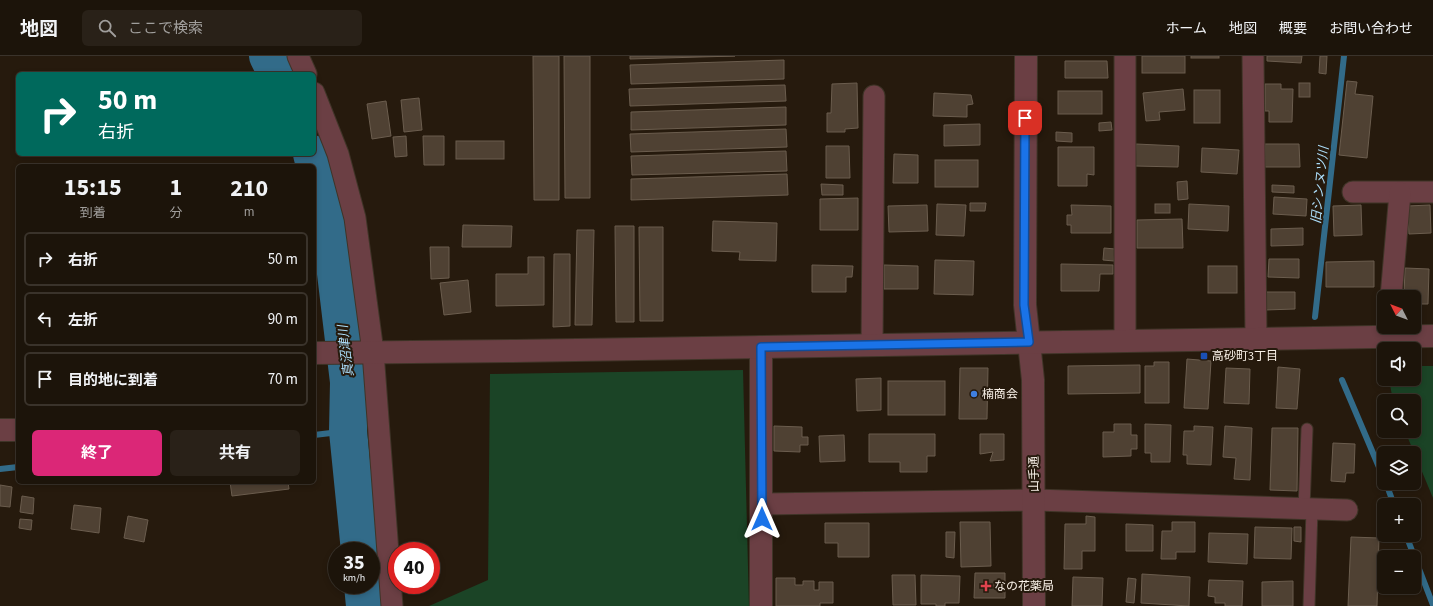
<!DOCTYPE html>
<html lang="ja">
<head>
<meta charset="utf-8">
<style>
	body { margin:0; font-family:"Source Sans 3","Noto Sans JP",sans-serif; background:#292118; color:#f1f3f6; height:100vh; display:flex; flex-direction:column; font-size:15px; white-space:nowrap }
	* { box-sizing:border-box; margin:0 }
	p { font-size:13px; color:#a09e9c }
	.icon { flex:none; width:22px; height:22px; fill:none; stroke:currentColor; stroke-width:2; stroke-linecap:round; stroke-linejoin:round }
	.map { position:relative; flex:1; overflow:hidden }
	.side { position:absolute; left:16px; top:108px; width:300px; height:320px; display:flex; flex-direction:column; background:#1c140a; border-radius:6px; box-shadow:0 2px 6px #0003,0 0 0 1px #3a332b }
	.side>* { flex:none }
	.top-card { position:absolute; left:16px; top:16px; width:300px; height:84px; border-radius:6px; box-shadow:0 2px 6px #0003,0 0 0 1px #3a332b; background:#00695c; color:#fff; overflow:hidden }
	.needle { width:26px; rotate:312deg }
	.tools { position:absolute; left:1377px; top:234px; display:grid; gap:8px }
	.tools a { display:grid; place-items:center; width:44px; height:44px; border-radius:6px; background:#1c140a; box-shadow:0 2px 6px #0003,0 0 0 1px #3a332b; font-size:20px }
	.speed { position:absolute; left:328px; top:486px; display:flex; gap:8px; font-size:20px; font-weight:700; text-align:center }
	.speed>* { display:grid; place-content:center; width:52px; height:52px; border-radius:50%; background:#1c140a; box-shadow:0 2px 6px #0003,0 0 0 1px #3a332b; line-height:1 }
	.speed small { font-size:10px; font-weight:400 }
	.speed .limit { border:6px solid #d22; background:#fff; color:#111 }
	.pin { position:absolute; display:grid; place-items:center; width:34px; height:34px; color:#fff; margin:-17px; border-radius:8px; box-shadow:0 2px 6px #0006 }
	.me { position:absolute; width:44px; margin:-22px; rotate:0deg; stroke-linejoin:round; filter:drop-shadow(0 0 3px #0008) }
	.turn { display:flex; align-items:center; gap:14px; height:84px; padding:0 16px; font-size:18px }
	.turn .icon { width:52px; height:52px; stroke-width:2.5 }
	.turn b { display:block; font-size:28px; line-height:34px }
	.eta { display:flex; justify-content:space-evenly; align-items:center; height:68px; text-align:center }
	.eta b { font-size:24px; font-weight:700; line-height:28px }
	.action { display:flex; gap:8px; margin-top:auto; padding:8px 16px }
	.action a { flex:1; height:46px; border-radius:6px; background:#db2777; color:#fff; font-size:16px; font-weight:700; line-height:46px; text-align:center }
	.action a+a { background:#292118; color:#f1f3f6 }
	ul { padding:0; list-style:none }
	li { display:flex; align-items:center; gap:12px; height:54px; margin:0 8px 6px; padding:0 8px; border:2px solid #3a332b; border-radius:6px }
	li div { flex:1 }
	li b { display:block; font-size:15px }
	li em { font-style:normal }
	header { display:flex; align-items:center; gap:24px; box-sizing:border-box; height:56px; padding:0 20px; background:#1c140a; border-bottom:1px solid #3a332b }
	header strong { font-size:19px }
	nav { display:flex; gap:22px; margin-inline-start:auto; font-size:14px }
	.search { width:280px; height:36px; background:#292118; display:flex; align-items:center; gap:10px; box-sizing:border-box; padding:0 14px; border-radius:6px; color:#a09e9c; font-size:15px }
	.map>svg:first-child { display:block }
</style>
</head>
<body>
<header>
<strong>地図</strong>
<div class="search"><svg class="icon" aria-label="search" viewBox="0 0 24 24"><circle cx="10" cy="10" r="6"/><path d="M15 15l6 6"/></svg>ここで検索</div>
<nav><a>ホーム</a><a>地図</a><a>概要</a><a>お問い合わせ</a></nav>
</header>
<div class="map">
<svg width="1433" height="550" viewBox="0 0 1433 550">
	<rect width="100%" height="100%" fill="#261a0d"/>
	<g fill="#1b4426">
		<polygon points="1414,310 1433,310 1433,442 1405,375 1414,375 1414,345 1393,345 1389,323 1414,323"/>
		<polygon points="743,314 749,550 429,550 488,524 490,318"/>
	</g>
	<g fill="none" stroke-linecap="round" stroke-linejoin="round">
		<g stroke="#326b89" stroke-width="6">
			<polyline points="1315,261 1344,0"/>
			<polyline points="1342,324 1384,423"/>
			<polyline points="314,379 348,375"/>
			<polyline points="0,413 18,411"/>
			<polyline points="1386,427 1394,449"/>
			<polyline points="1406,479 1433,549"/>
		</g>
		<g stroke="#326b89" stroke-width="38">
			<polyline points="268,0 277,18"/>
			<polyline points="312,98 330,167 349,326 348,375 360,495"/>
			<polyline points="363,529 365,550"/>
		</g>
	</g>
	<g fill="#4f4133" stroke="#6b5d4e">
		<polygon points="533,0 559,0 559,144 534,144"/>
		<polygon points="564,0 590,0 590,142 565,142"/>
		<polygon points="630,0 735,0 630,3"/>
		<rect x="1142" y="0" width="43" height="17"/>
		<rect x="1191" y="0" width="28" height="2"/>
		<polygon points="1267,0 1302,0 1301,7 1267,5"/>
		<polygon points="1320,0 1327,0 1326,18 1319,17"/>
		<polygon points="784,4 784,23 631,28 630,9"/>
		<polygon points="1065,5 1107,5 1108,22 1065,22"/>
		<polygon points="1347,25 1357,26 1355,38 1373,40 1367,102 1339,99"/>
		<polygon points="857,27 858,72 845,73 845,76 827,76 827,57 831,57 832,28"/>
		<rect x="1299" y="27" width="11" height="14"/>
		<polygon points="1265,28 1281,28 1281,33 1293,33 1292,66 1269,66 1269,55 1265,55"/>
		<polygon points="785,29 786,45 630,50 629,33"/>
		<polygon points="1183,33 1185,54 1159,56 1160,64 1146,65 1143,37"/>
		<rect x="1194" y="34" width="26" height="33"/>
		<rect x="1058" y="35" width="44" height="23"/>
		<polygon points="934,37 971,39 973,48 967,49 967,61 933,60"/>
		<polygon points="419,42 422,74 404,76 401,44"/>
		<polygon points="386,45 391,80 372,83 367,48"/>
		<polygon points="786,51 786,69 631,74 631,56"/>
		<polygon points="1111,66 1112,74 1099,75 1099,67"/>
		<polygon points="980,68 980,89 944,90 944,69"/>
		<polygon points="786,73 787,91 631,96 630,78"/>
		<polygon points="1056,76 1072,77 1072,86 1056,85"/>
		<polygon points="406,80 407,100 395,101 393,81"/>
		<polygon points="423,80 444,80 444,109 424,109"/>
		<rect x="456" y="85" width="48" height="18"/>
		<polygon points="1136,88 1179,90 1178,111 1135,110"/>
		<polygon points="1265,88 1299,88 1300,111 1265,111"/>
		<polygon points="826,90 849,90 850,122 826,122"/>
		<polygon points="1058,91 1094,91 1094,119 1087,118 1087,130 1058,130"/>
		<polygon points="1202,92 1239,94 1237,118 1201,116"/>
		<polygon points="786,95 787,115 632,119 631,100"/>
		<polygon points="894,98 918,99 918,127 893,127"/>
		<rect x="935" y="104" width="43" height="27"/>
		<polygon points="787,118 788,139 631,144 631,123"/>
		<polygon points="1187,125 1188,143 1178,144 1177,126"/>
		<polygon points="821,128 843,129 843,139 822,139"/>
		<polygon points="1272,129 1294,130 1294,137 1272,136"/>
		<polygon points="1274,141 1307,143 1306,160 1273,158"/>
		<polygon points="858,142 858,174 820,174 820,143"/>
		<polygon points="970,147 986,147 985,155 970,155"/>
		<polygon points="937,148 966,149 964,180 936,179"/>
		<rect x="1155" y="148" width="15" height="9"/>
		<polygon points="1189,148 1229,150 1228,175 1188,173"/>
		<polygon points="927,149 928,175 889,176 888,150"/>
		<polygon points="1071,149 1111,150 1111,177 1071,177 1071,169 1067,169 1067,159 1072,159"/>
		<polygon points="1361,149 1362,179 1334,180 1333,150"/>
		<polygon points="1430,149 1431,177 1409,178 1407,150"/>
		<polygon points="1182,163 1183,192 1137,192 1137,164"/>
		<polygon points="713,165 777,167 776,205 739,204 740,196 712,195"/>
		<polygon points="463,169 512,170 511,191 462,191"/>
		<polygon points="615,170 634,170 634,266 616,266"/>
		<polygon points="639,171 663,171 663,265 640,265"/>
		<polygon points="1303,172 1303,189 1271,190 1271,173"/>
		<polygon points="577,174 594,174 592,269 575,269"/>
		<polygon points="430,191 449,191 449,222 431,223"/>
		<polygon points="1104,192 1115,193 1114,205 1103,204"/>
		<polygon points="554,198 570,198 570,270 553,271"/>
		<polygon points="528,201 544,201 544,249 496,250 496,218 528,218"/>
		<polygon points="1269,203 1299,203 1299,222 1268,221"/>
		<polygon points="935,204 974,205 973,239 934,238"/>
		<polygon points="1374,205 1374,231 1326,231 1326,206"/>
		<polygon points="1061,208 1113,209 1113,218 1100,218 1099,235 1061,235"/>
		<polygon points="812,209 853,210 852,221 846,221 846,236 812,236"/>
		<polygon points="884,209 918,210 918,233 884,233"/>
		<rect x="1208" y="210" width="29" height="27"/>
		<polygon points="1405,212 1429,213 1428,248 1414,248 1414,241 1404,241"/>
		<polygon points="468,224 471,256 444,259 440,227"/>
		<polygon points="1265,236 1295,236 1295,253 1265,254"/>
		<polygon points="1187,303 1211,305 1208,353 1184,352"/>
		<polygon points="1154,306 1169,306 1169,347 1145,347 1145,310 1154,310"/>
		<polygon points="1140,309 1140,337 1068,338 1068,310"/>
		<polygon points="1278,311 1300,313 1297,353 1276,352"/>
		<polygon points="960,312 988,312 987,363 959,363"/>
		<polygon points="1226,312 1250,313 1249,348 1224,347"/>
		<polygon points="881,322 881,354 857,355 856,323"/>
		<rect x="888" y="325" width="57" height="34"/>
		<polygon points="1114,368 1131,368 1131,379 1137,379 1137,393 1131,393 1131,400 1103,401 1103,376 1114,376"/>
		<polygon points="1145,368 1171,369 1170,406 1151,406 1151,397 1145,397"/>
		<polygon points="774,370 802,371 802,381 808,381 808,389 800,389 800,396 774,395"/>
		<polygon points="1194,370 1213,371 1211,409 1187,408 1187,399 1183,399 1184,375 1194,375"/>
		<polygon points="1225,370 1252,372 1250,424 1234,423 1236,402 1223,401"/>
		<polygon points="1272,372 1298,372 1297,435 1270,434"/>
		<polygon points="869,378 935,378 935,400 927,400 927,416 900,416 900,406 869,406"/>
		<polygon points="980,378 1004,378 1004,404 990,405 993,396 980,398"/>
		<polygon points="844,379 845,405 820,406 819,380"/>
		<polygon points="1333,387 1355,388 1354,417 1346,417 1345,426 1331,425"/>
		<polygon points="230,426 288,426 289,433 232,440"/>
		<polygon points="0,429 12,431 10,451 0,450"/>
		<polygon points="22,440 34,442 33,458 20,456"/>
		<polygon points="74,449 101,452 99,477 71,473"/>
		<polygon points="128,460 148,464 144,486 124,482"/>
		<polygon points="1086,460 1095,461 1095,495 1082,495 1082,513 1064,513 1065,468 1086,468"/>
		<polygon points="20,463 32,464 31,474 19,472"/>
		<polygon points="960,466 990,466 991,510 961,511"/>
		<polygon points="1172,466 1195,466 1195,496 1176,496 1176,503 1161,503 1162,475 1172,475"/>
		<polygon points="825,467 869,467 869,501 838,501 838,487 825,487"/>
		<polygon points="1126,468 1153,469 1153,495 1126,495"/>
		<polygon points="1255,471 1292,472 1291,503 1254,502"/>
		<polygon points="1294,471 1301,471 1301,486 1294,485"/>
		<polygon points="946,476 955,476 954,502 946,501"/>
		<polygon points="1209,477 1248,478 1247,508 1208,506"/>
		<polygon points="1351,481 1379,482 1377,550 1348,550"/>
		<polygon points="975,517 1005,517 1005,542 974,542"/>
		<polygon points="1142,518 1190,521 1189,550 1141,547"/>
		<polygon points="892,519 915,519 916,549 893,549"/>
		<polygon points="921,519 960,520 959,547 945,547 945,550 936,550 936,548 921,548"/>
		<polygon points="1073,521 1103,522 1102,550 1072,550"/>
		<polygon points="776,522 795,522 795,529 803,529 803,525 814,525 814,534 819,534 819,526 833,526 833,547 820,547 820,550 776,550"/>
		<polygon points="1128,522 1136,523 1134,547 1126,546"/>
		<polygon points="1209,524 1243,525 1242,550 1225,550 1225,547 1215,547 1215,541 1208,540"/>
		<polygon points="1293,525 1293,550 1262,550 1262,526"/>
	</g>
	<g fill="none" stroke-linecap="round" stroke-linejoin="round">
		<defs>
			<g id="service">
				<polyline points="1304,452 1307,373"/>
				<polyline points="1309,550 1312,453"/>
			</g>
			<g id="minor">
				<polyline points="298,0 306,18"/>
				<polyline points="1253,0 1256,282"/>
				<polyline points="314,37 338,98 355,162 373,296 392,550"/>
				<polyline points="1353,136 1433,136"/>
				<polyline points="1391,241 1400,137"/>
				<polyline points="1125,284 1125,0"/>
				<polyline points="872,289 874,40"/>
				<polyline points="763,448 1035,444 1347,454"/>
			</g>
			<g id="tertiary">
				<polyline points="1026,0 1025,249 1033,324 1034,550"/>
				<polyline points="761,291 761,550"/>
				<polyline points="314,297 514,295 1433,280"/>
				<polyline points="0,374 18,374"/>
			</g>
		</defs>
		<use href="#service" stroke="#3f3427" stroke-width="13"/>
		<use href="#minor" stroke="#3f3427" stroke-width="23"/>
		<use href="#tertiary" stroke="#3f3427" stroke-width="24"/>
		<use href="#service" stroke="#6b3f44" stroke-width="11"/>
		<use href="#minor" stroke="#6b3f44" stroke-width="21"/>
		<use href="#tertiary" stroke="#6b3f44" stroke-width="22"/>
	</g>
	<g fill="none" stroke-linecap="round" stroke-linejoin="round">
		<defs>
			<polyline id="route" points="762,463 761,291 1029,286 1024,249 1025,62"/>
		</defs>
		<use href="#route" stroke="#114b97" stroke-width="10"/>
		<use href="#route" stroke="#1a73e8" stroke-width="7"/>
	</g>
	<rect fill="#1a4fb4" stroke="#261a0d" stroke-width="1.5" x="1200" y="296" width="8" height="8" rx="2"/>
	<circle fill="#3f7fe0" stroke="#261a0d" stroke-width="1.5" cx="974" cy="338" r="4"/>
	<path fill="#e0444e" stroke="#261a0d" stroke-width="1.5" d="M984 524h4v4h4v4h-4v4h-4v-4h-4v-4h4z"/>
	<g text-anchor="middle" stroke-width="4" stroke-linejoin="round" paint-order="stroke">
		<g font-size="12" fill="#f8f0e7" stroke="#261a0d" text-anchor="start">
			<text x="1212" y="304">高砂町3丁目</text>
			<text x="982" y="342">楠商会</text>
			<text x="994" y="534">なの花薬局</text>
		</g>
		<g font-size="12" fill="#f8f0e7" stroke="#261a0d">
			<text transform="translate(1034 418) rotate(-91)" y="4">山手通</text>
		</g>
		<g font-size="13" font-style="italic" fill="#acddf9" stroke="#261a0d">
			<text transform="translate(1319 129) rotate(-84)" y="5">旧シンヌツ川</text>
			<text transform="translate(345 295) rotate(-97)" y="5">真沼津川</text>
		</g>
	</g>
</svg>
<div class="tools">
<a><svg class="needle" viewBox="-14 -14 28 28"><path d="M0-13l5 13h-10z" fill="#e53935"/><path d="M0 13l5-13h-10z" fill="#a09e9c"/></svg></a>
<a><svg class="icon" aria-label="sound" viewBox="0 0 24 24"><path d="M4 9h4l5-4v14l-5-4H4zM17 9q2 3 0 6"/></svg></a>
<a><svg class="icon" aria-label="search" viewBox="0 0 24 24"><circle cx="10" cy="10" r="6"/><path d="M15 15l6 6"/></svg></a>
<a><svg class="icon" aria-label="layers" viewBox="0 0 24 24"><path d="M12 4l9 5-9 5-9-5zM3 14l9 5 9-5"/></svg></a>
<a>+</a>
<a>−</a>
</div>
<div class="speed"><div>35<small>km/h</small></div><div class="limit">40</div></div>
<div class="pin" style="left:1025px;top:62px;background:#d93025"><svg class="icon" aria-label="arrive" viewBox="0 0 24 24"><path d="M6 21V4h12l-3 4 3 4H6"/></svg></div>
<svg class="me" style="left:762px;top:463px" viewBox="-20 -20 40 40"><path d="M0-17L14 15 0 8-14 15z" fill="#1a73e8" stroke="#fff" stroke-width="4"/></svg>
<div class="top-card">
<div class="turn"><svg class="icon" aria-label="right" viewBox="0 0 24 24"><path d="M7 20v-9h11M14 6l5 5-5 5"/></svg><div><b>50 m</b>右折</div></div>
</div>
<section class="side">
<div class="eta">
<div><b>15:15</b><p>到着</p></div>
<div><b>1</b><p>分</p></div>
<div><b>210</b><p>m</p></div>
</div>
<ul>
<li><svg class="icon" aria-label="right" viewBox="0 0 24 24"><path d="M7 20v-9h11M14 6l5 5-5 5"/></svg><div><b>右折</b></div><em>50 m</em></li>
<li><svg class="icon" aria-label="left" viewBox="0 0 24 24"><path d="M17 20v-9H6M10 6l-5 5 5 5"/></svg><div><b>左折</b></div><em>90 m</em></li>
<li><svg class="icon" aria-label="arrive" viewBox="0 0 24 24"><path d="M6 21V4h12l-3 4 3 4H6"/></svg><div><b>目的地に到着</b></div><em>70 m</em></li>
</ul>
<div class="action"><a>終了</a><a>共有</a></div>
</section>
</div>
</body>
</html>
